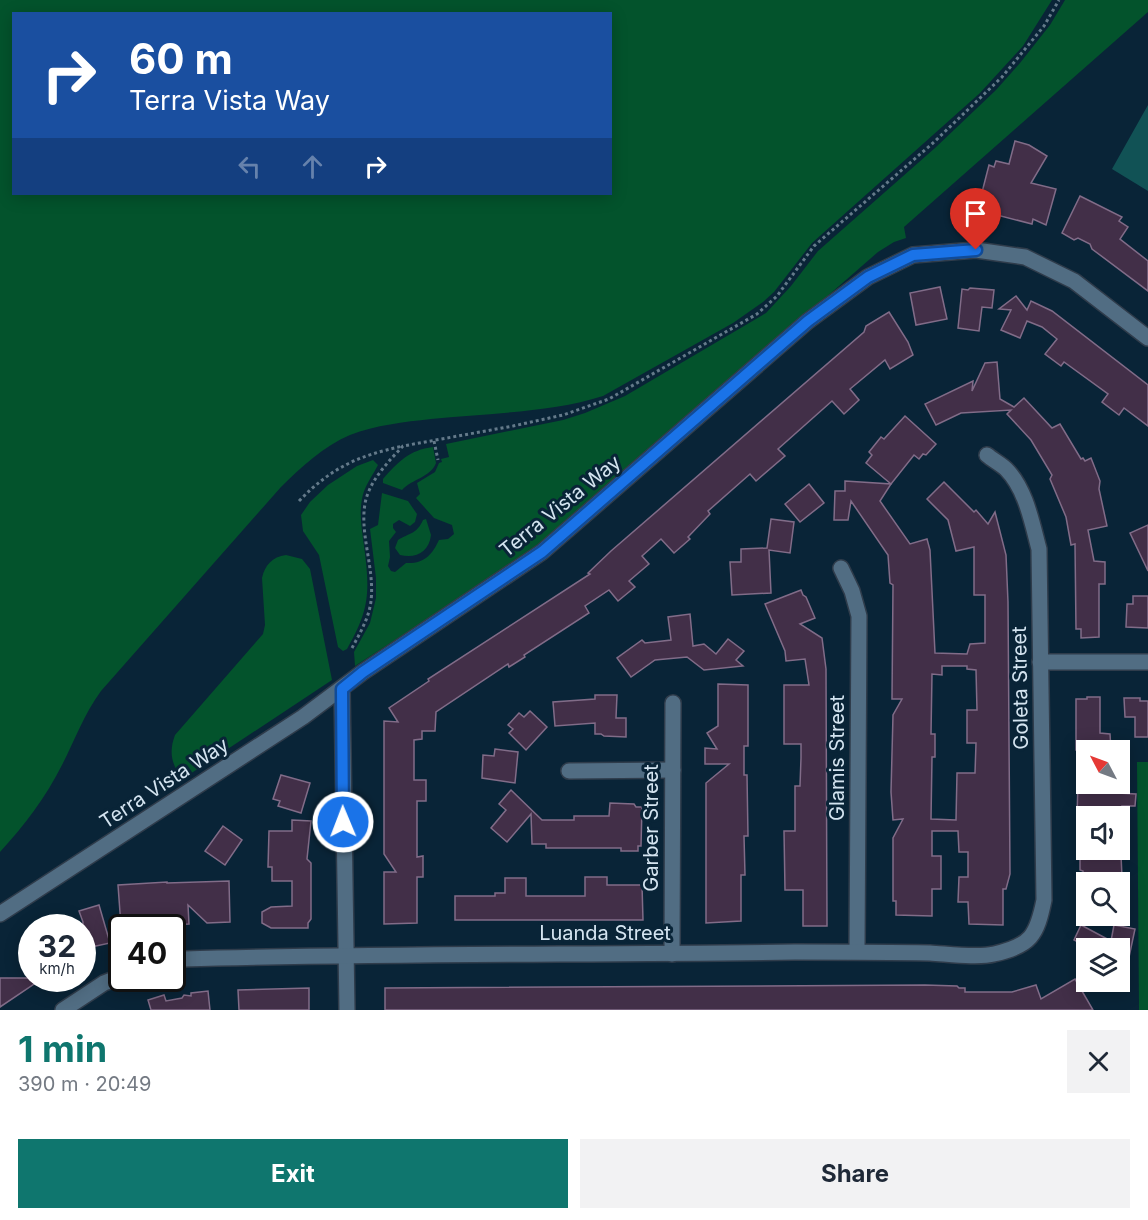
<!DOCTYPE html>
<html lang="en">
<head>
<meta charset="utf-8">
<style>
	body { margin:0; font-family:Inter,sans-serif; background:#f2f2f3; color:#1f2937; height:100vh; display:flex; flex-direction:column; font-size:22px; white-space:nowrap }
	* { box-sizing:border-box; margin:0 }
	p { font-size:20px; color:#747a83 }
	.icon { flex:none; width:33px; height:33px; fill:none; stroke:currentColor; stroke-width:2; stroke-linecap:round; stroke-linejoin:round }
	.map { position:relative; height:1010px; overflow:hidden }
	.panel { display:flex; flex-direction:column; background:#fff; flex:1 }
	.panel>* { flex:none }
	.top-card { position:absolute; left:12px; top:12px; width:600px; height:183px; border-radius:0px; box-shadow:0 3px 15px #0003; background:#1a4fa0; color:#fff; overflow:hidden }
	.needle { width:39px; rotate:311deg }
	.buttons { position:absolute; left:1076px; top:740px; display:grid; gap:12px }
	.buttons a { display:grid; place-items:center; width:54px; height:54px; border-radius:0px; background:#fff; box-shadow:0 3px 15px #0003; font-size:30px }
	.speed { position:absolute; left:18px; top:914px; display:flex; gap:12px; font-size:30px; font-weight:700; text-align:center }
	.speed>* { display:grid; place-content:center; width:78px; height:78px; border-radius:50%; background:#fff; box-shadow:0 3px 15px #0003; line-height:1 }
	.speed small { font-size:15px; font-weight:400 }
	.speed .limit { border:3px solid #111; border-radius:9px; background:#fff; color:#111 }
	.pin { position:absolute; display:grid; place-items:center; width:51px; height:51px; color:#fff; margin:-62px -26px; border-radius:50% 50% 50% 0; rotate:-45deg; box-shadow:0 0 6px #0007 }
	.pin .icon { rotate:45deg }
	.me { position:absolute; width:66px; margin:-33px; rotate:359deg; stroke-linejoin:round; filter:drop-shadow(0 0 4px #0008) }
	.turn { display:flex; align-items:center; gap:21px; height:126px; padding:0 18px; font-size:27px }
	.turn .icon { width:78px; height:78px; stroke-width:2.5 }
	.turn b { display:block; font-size:42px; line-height:51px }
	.lanes { display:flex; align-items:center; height:57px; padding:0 18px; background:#0003; justify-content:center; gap:30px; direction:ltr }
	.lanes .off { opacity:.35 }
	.round { display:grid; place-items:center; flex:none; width:63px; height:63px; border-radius:0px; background:#f2f2f3 }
	.headline { display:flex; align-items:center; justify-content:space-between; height:102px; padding:0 18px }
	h1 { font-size:36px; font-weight:700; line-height:45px; color:#0f766e }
	.cta { display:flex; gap:12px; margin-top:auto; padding:12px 18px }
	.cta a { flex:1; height:69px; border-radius:0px; background:#0f766e; color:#fff; font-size:24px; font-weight:700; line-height:69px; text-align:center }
	.cta a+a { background:#f2f2f3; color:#1f2937 }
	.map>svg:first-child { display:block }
</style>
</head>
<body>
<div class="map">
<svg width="1148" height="1010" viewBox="0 0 1148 1010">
	<rect width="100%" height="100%" fill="#092437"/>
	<g fill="#03532c" fill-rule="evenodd">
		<path d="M0,0H1052L1023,46L980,93L812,243L774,292L763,302L733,323L603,396C550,413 487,413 431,419C404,422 376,425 350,435C324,446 301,467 281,487L101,691C84,714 75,740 62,765C46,797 24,826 0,852ZM14,14H610V194H14Z"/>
		<path d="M1065,0H1148V12L904,227L906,238L894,242L878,252L565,525L523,557L355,666L354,652L370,623L376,598V578L370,529L378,525L382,493L408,501L417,514L415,522L410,526L399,520L393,524V528L396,532L389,541L390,557L388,566L391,571L395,572L406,563C424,564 432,555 439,540L448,539L454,534L452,525L434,518L416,498L420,494L417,483L435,472L439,463L442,462L441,459L449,457L446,444L563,420L585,413L625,396L766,313L791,286L818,251L935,148L996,90L1020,63L1050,25Z"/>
		<path d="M433,447L436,463C431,477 412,479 402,490L383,483V479C398,462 409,450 433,447Z"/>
		<path d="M373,460L378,465C372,477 364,486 362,499C359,514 362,530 364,546C370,591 370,609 347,649L343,651L338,647L319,555L303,531L301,515L310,502L328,485L357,466Z"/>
		<path d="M426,519L431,535C429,552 416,559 400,555L395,548L398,540C409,533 417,534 423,520Z"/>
		<path d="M286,555L302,559L310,569L332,680L187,776L181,777C171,763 169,751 175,735L263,634L265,625L262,578C265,565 272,557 286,555Z"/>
		<polygon points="1137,762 1148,762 1148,1010 1139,1010"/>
	</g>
	<polygon fill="#115255" points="1148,105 1148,191 1112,169"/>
	<g fill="#422f48" stroke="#816c88" stroke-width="1.5" fill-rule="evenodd">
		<polygon points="1015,141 1029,145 1047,156 1031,183 1056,189 1046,225 1033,219 1032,224 993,214 994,208 979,204 989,165 994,167 996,161 1009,164"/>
		<polygon points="1080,196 1122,217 1119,221 1128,227 1120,239 1148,261 1148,291 1092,249 1090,244 1078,238 1074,240 1062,233"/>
		<polygon points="940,287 947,319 916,325 910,293"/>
		<polygon points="970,288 994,290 992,308 982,307 979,331 958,328 962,289 968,290"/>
		<polygon points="1016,296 1027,310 1031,301 1052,311 1148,385 1148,426 1124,408 1119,415 1102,402 1108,394 1064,362 1061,366 1045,354 1057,339 1042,327 1027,321 1020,338 1001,330 1011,310 999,309"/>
		<polygon points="889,312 908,342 913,355 890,369 885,360 850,389 859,400 844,414 832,401 778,449 785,456 756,481 750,474 708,511 710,514 688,537 690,539 674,553 661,539 642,556 649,564 629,581 635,587 618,601 609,590 585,606 589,613 524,655 525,657 509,667 508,664 436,712 435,731 422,731 422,739 414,740 414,780 426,780 426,801 417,801 417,857 423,856 423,877 417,877 417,923 384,924 384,872 396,872 384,854 384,721 398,722 389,708 429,681 428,679 590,574 588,573 611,551 864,332 866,326"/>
		<polygon points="997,362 1000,399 1014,407 1024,398 1052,428 1060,424 1081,459 1083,458 1085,461 1091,458 1100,481 1099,489 1107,526 1088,530 1094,561 1105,562 1105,584 1099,584 1099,637 1081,638 1081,629 1076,629 1075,544 1071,545 1066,517 1050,479 1052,475 1031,440 1007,414 1011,410 961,413 936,425 925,404 973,381 972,391 985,363"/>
		<polygon points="905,416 936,444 926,455 923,454 919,459 914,455 891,484 866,463 872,455 869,452 881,437 884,439"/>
		<path d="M845,481L891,484L880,501L910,544L927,539L930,550L935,653L967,654L970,644L985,643V595H974V547L956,551L948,520L927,499L944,482L974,512L976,510L988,524L995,512L1006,555L1008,602L1010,874L1006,889H1003V925L969,924L968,902H958L959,877H968V852H959L958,831H932V856H941V889H932V916L896,915V901H893V838L903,819L893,820L891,792L893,715L902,699H892L893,585L890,583L888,555L851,501L848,520H834L835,491H845ZM942,666H967V669L976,670L977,710H967V743H976L975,773H957L956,820L931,819L932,757H935V734H931L932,674L942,675Z"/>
		<polygon points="809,484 824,503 800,522 785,504"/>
		<polygon points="771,519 794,522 790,553 769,550 771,593 732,595 730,562 741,562 741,549 767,548"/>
		<polygon points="1148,525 1148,571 1130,533"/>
		<polygon points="801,590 803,595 806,597 815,618 800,624 822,638 826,669 827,926 803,926 803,890 785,890 784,831 795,831 795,786 800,786 801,758 801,744 784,744 784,685 809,685 805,659 786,661 785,651 765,604"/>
		<polygon points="1133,596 1148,596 1148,628 1126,627 1127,604 1133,604"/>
		<polygon points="690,614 693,646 704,644 716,654 728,639 744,651 736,660 743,666 704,670 687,657 655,660 631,677 617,658 642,640 645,643 671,640 668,617"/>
		<polygon points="718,684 748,685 748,746 744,746 744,775 747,775 748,836 744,836 745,875 741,875 741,921 706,923 706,783 729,764 705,764 705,748 717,749 707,733 718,726"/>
		<polygon points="595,695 617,695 616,718 626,718 626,737 604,736 601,734 595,734 595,723 555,726 553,702 595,699"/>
		<polygon points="1087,697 1100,697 1100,733 1110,734 1111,750 1076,750 1076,699 1087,699"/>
		<polygon points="1124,698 1140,698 1140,701 1148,701 1148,737 1135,737 1135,717 1125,717"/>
		<polygon points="530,711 547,727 526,750 509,733 513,729 508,725 519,713 524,717"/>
		<polygon points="495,749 518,752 515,783 482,778 483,755 494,756"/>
		<polygon points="281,775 310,783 301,813 278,806 280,801 273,799"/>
		<polygon points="1078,783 1118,783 1118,793 1136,794 1135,806 1122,806 1123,815 1077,816"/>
		<polygon points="511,790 542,820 574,820 574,816 609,816 610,803 634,804 636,807 642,807 641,846 638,846 638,851 621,851 621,848 546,848 546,844 532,844 531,814 507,842 491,828 506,810 499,804"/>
		<polygon points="292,820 311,821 307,859 311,863 311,919 308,923 308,928 271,928 262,923 262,912 271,907 292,906 292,881 272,881 272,867 268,867 269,831 292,831"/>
		<polygon points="223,826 242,840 225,865 205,851"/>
		<polygon points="1080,849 1098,849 1098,855 1121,855 1122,877 1083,877 1083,871 1080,870"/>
		<polygon points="585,877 607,877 607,885 642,885 643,920 455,920 455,896 495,896 495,893 505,893 505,878 526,878 526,896 585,896"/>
		<polygon points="229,881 230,922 207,923 188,905 189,924 121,926 118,885 167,882 167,883"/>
		<polygon points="99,905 110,943 82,949 83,922 79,911"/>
		<polygon points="1081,925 1111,941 1114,925 1135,929 1125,976 1119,975 1119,948 1089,948 1074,940"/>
		<polygon points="0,978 43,978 0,1007"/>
		<polygon points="1075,979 1093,1010 385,1010 385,988 925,985 957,986 959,988 965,988 965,992 1012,992 1036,985 1041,999"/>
		<polygon points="309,988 309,1010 239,1010 238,990"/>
		<polygon points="208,991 210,1010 151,1010 148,1000 164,995 166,1001 182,998 184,995 191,996 191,993"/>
	</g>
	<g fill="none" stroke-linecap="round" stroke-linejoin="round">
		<defs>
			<g id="minor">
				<polyline points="841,568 852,591 859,616 857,951"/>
				<polyline points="1040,662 1148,662"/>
				<polyline points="342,689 347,1010"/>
				<polyline points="569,771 673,770"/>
				<polyline points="0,914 303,717 363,672 542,552 808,321 868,277 913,255 976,250 1025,257 1074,281 1148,338"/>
				<polyline points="672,954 673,703"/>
				<path d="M172,961L184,959C387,953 591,955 795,952C840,952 885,952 930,953C948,954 978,958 994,954C1031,946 1037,935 1044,900L1039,549C1032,523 1026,489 1006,469C1001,464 993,460 987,455"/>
				<polyline points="63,1010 104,983 122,976"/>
			</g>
		</defs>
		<use href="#minor" stroke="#2f3c4b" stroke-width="18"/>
		<g stroke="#647a8a" stroke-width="3" stroke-dasharray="3 3" stroke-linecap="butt">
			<polyline points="434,441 438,460"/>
			<path d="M299,501C332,467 358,456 403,446"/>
			<path d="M352,648C360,633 369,618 371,601C375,567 358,531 366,499C372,478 389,461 403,446L513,426L563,415L609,399L757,314L777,296L814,246L933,143L1002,77L1044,26L1059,0"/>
		</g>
		<use href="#minor" stroke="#516d83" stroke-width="15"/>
	</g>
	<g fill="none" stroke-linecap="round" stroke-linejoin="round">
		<defs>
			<polyline id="route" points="343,822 342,689 363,672 542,552 808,321 868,277 913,255 976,250"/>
		</defs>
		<use href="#route" stroke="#114b97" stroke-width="15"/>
		<use href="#route" stroke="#1a73e8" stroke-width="10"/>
	</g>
	<g text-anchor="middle" stroke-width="6" stroke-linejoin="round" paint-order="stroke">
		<g font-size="20" fill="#d4e4f0" stroke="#092437">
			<text transform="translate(560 506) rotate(-39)" y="7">Terra Vista Way</text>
			<text transform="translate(1020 688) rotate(-91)" y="7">Goleta Street</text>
			<text transform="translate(837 758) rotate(-90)" y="7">Glamis Street</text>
			<text transform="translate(164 783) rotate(-33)" y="7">Terra Vista Way</text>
			<text transform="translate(651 828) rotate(-90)" y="7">Garber Street</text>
			<text x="605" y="940">Luanda Street</text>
		</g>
	</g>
</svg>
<div class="buttons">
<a><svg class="needle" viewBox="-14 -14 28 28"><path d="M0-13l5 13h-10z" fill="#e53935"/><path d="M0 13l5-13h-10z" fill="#747a83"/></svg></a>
<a><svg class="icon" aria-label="sound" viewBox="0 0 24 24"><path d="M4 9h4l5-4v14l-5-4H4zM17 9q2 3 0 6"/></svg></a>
<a><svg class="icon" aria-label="search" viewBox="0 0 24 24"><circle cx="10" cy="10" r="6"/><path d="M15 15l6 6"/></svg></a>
<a><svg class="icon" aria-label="layers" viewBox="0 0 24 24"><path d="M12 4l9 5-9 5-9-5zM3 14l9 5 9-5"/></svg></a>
</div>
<div class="speed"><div>32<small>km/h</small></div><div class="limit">40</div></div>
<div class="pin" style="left:976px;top:250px;background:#d93025"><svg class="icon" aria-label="arrive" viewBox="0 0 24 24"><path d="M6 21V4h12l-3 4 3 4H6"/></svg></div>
<svg class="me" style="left:343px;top:822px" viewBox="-20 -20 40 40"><circle r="17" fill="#1a73e8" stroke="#fff" stroke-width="3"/><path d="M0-11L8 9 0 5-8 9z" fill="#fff"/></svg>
<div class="top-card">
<div class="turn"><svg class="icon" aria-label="right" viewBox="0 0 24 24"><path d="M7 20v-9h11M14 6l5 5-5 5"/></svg><div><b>60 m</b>Terra Vista Way</div></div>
<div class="lanes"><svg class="icon off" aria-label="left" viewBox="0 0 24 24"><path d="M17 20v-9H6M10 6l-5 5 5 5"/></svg><svg class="icon off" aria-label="ahead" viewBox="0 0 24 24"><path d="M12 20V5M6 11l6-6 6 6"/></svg><svg class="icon" aria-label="right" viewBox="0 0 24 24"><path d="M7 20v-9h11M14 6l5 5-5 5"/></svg></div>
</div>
</div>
<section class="panel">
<div class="headline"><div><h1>1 min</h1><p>390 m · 20:49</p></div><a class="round"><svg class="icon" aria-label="close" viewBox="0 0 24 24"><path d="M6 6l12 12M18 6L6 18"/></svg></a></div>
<div class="cta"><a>Exit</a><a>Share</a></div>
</section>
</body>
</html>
